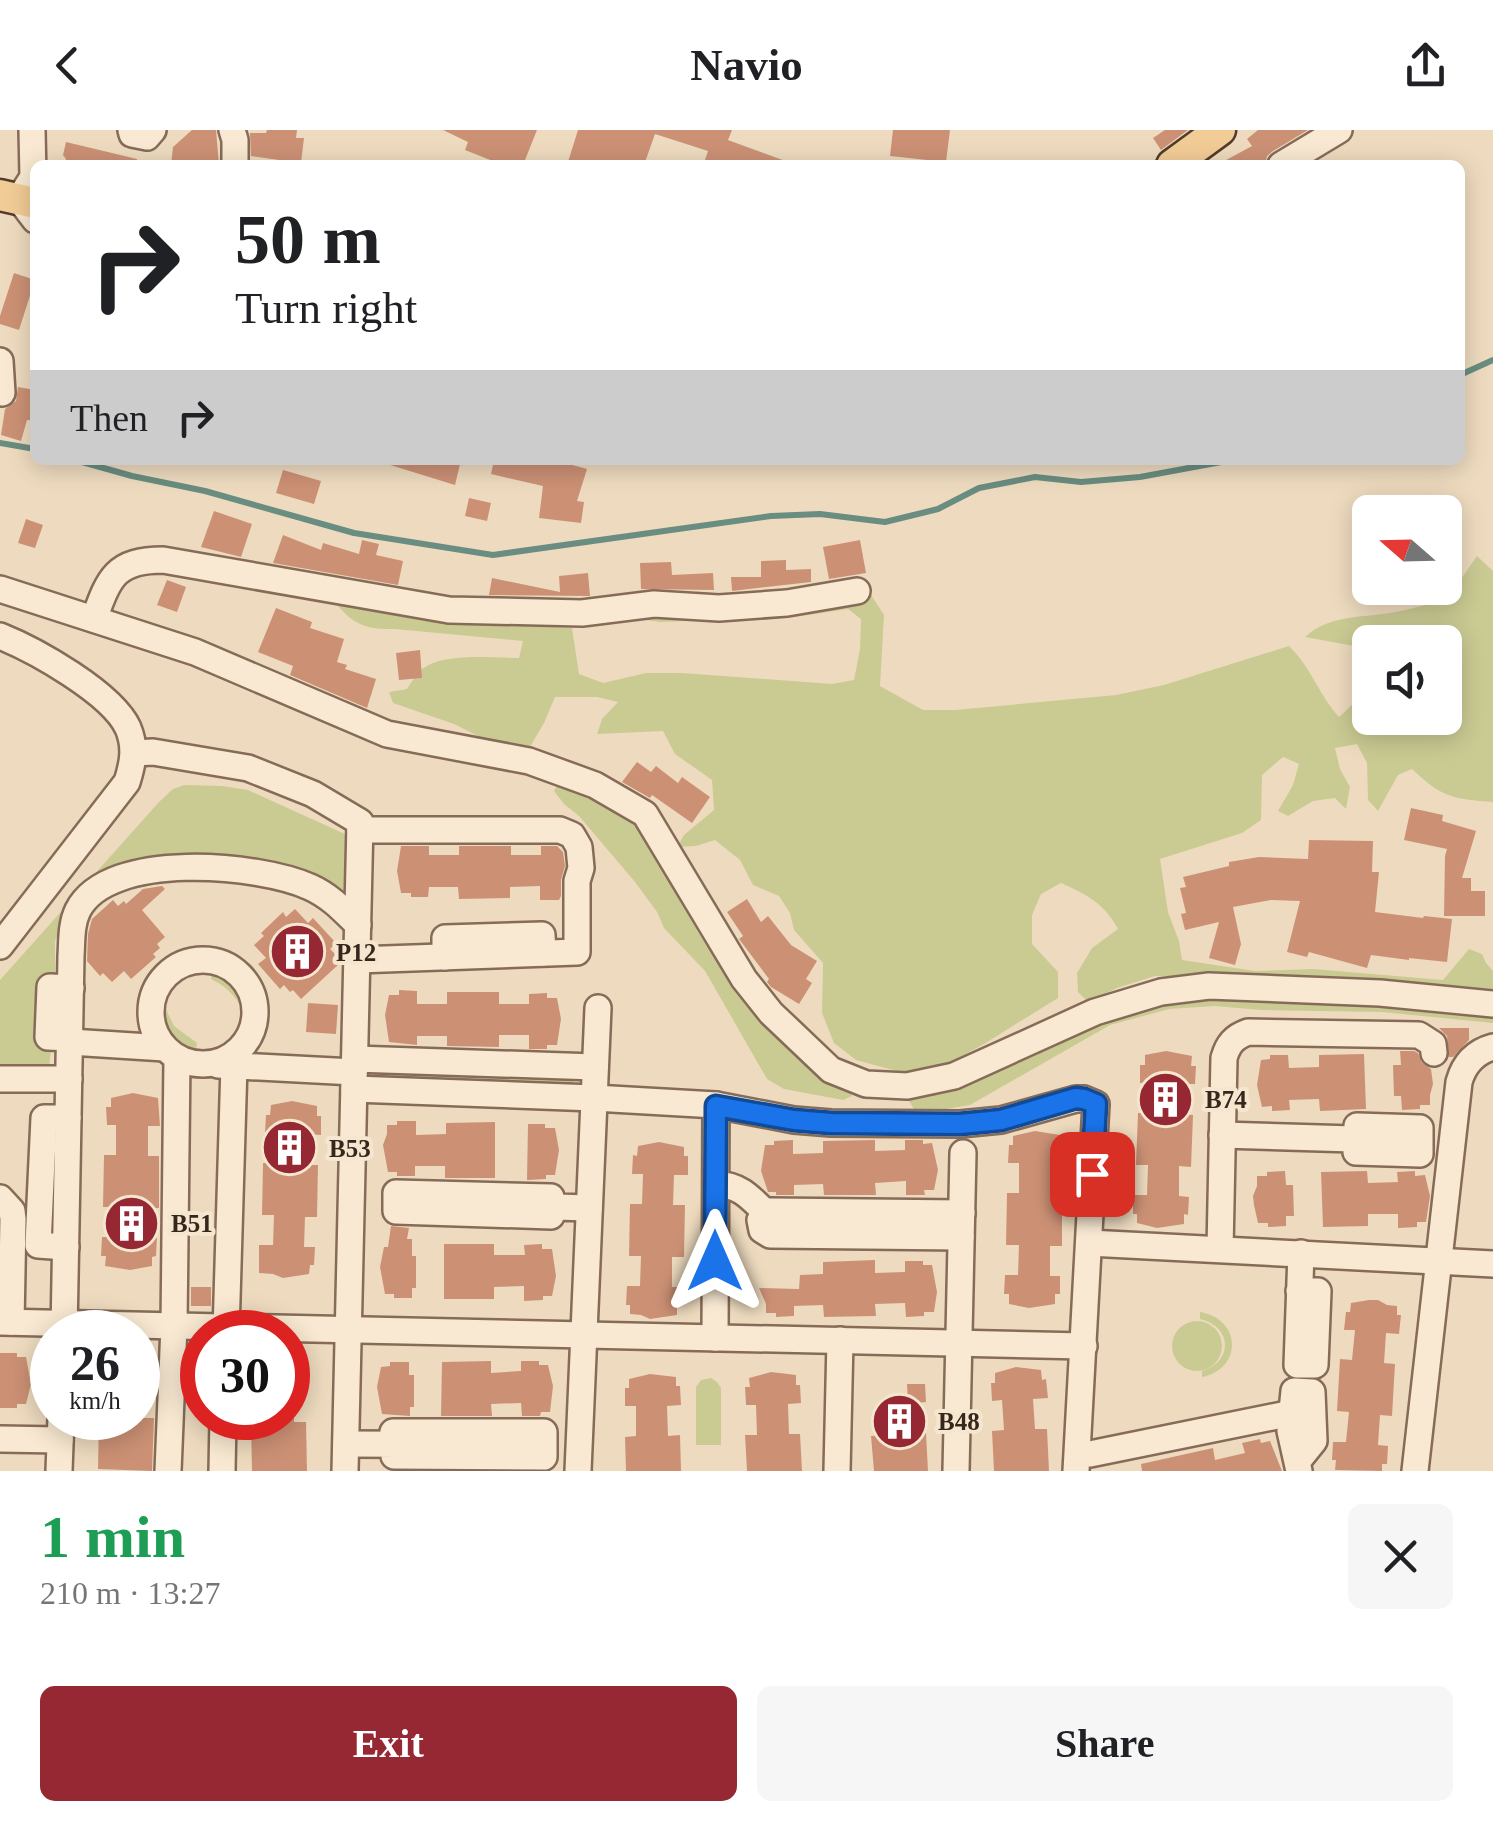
<!DOCTYPE html>
<html lang="en">
<head>
<meta charset="utf-8">
<style>
	body { margin:0; font-family:"Times New Roman",serif; background:#f6f6f6; color:#202124; height:100vh; display:flex; flex-direction:column; font-size:38px; white-space:nowrap }
	* { box-sizing:border-box; margin:0 }
	p { font-size:32px; color:#757577 }
	.icon { flex:none; width:55px; height:55px; fill:none; stroke:currentColor; stroke-width:2; stroke-linecap:round; stroke-linejoin:round }
	.map { position:relative; height:1341px; overflow:hidden }
	.side { display:flex; flex-direction:column; background:#fff; flex:1 }
	.side>* { flex:none }
	.hud { position:absolute; left:30px; top:30px; width:1435px; height:305px; border-radius:15px; box-shadow:0 5px 25px #0003; background:#fff; color:#202124; overflow:hidden }
	.needle { width:65px; rotate:290deg }
	.controls { position:absolute; left:1352px; top:365px; display:grid; gap:20px }
	.controls a { display:grid; place-items:center; width:110px; height:110px; border-radius:15px; background:#fff; box-shadow:0 5px 25px #0003; font-size:50px }
	.speed { position:absolute; left:30px; top:1180px; display:flex; gap:20px; font-size:50px; font-weight:700; text-align:center }
	.speed>* { display:grid; place-content:center; width:130px; height:130px; border-radius:50%; background:#fff; box-shadow:0 5px 25px #0003; line-height:1 }
	.speed small { font-size:25px; font-weight:400 }
	.speed .limit { border:15px solid #d22; background:#fff; color:#111 }
	.pin { position:absolute; display:grid; place-items:center; width:85px; height:85px; color:#fff; margin:-42px; border-radius:20px; box-shadow:0 5px 15px #0006 }
	.me { position:absolute; width:110px; margin:-55px; rotate:0deg; stroke-linejoin:round; filter:drop-shadow(0 0 8px #0008) }
	.turn { display:flex; align-items:center; gap:35px; height:210px; padding:0 40px; font-size:45px }
	.turn .icon { width:130px; height:130px; stroke-width:2.5 }
	.turn b { display:block; font-size:70px; line-height:85px }
	.then { display:flex; align-items:center; height:95px; padding:0 40px; background:#0003; gap:20px; font-size:38px }
	.round { display:grid; place-items:center; flex:none; width:105px; height:105px; border-radius:15px; background:#f6f6f6 }
	.headline { display:flex; align-items:center; justify-content:space-between; height:170px; padding:0 40px }
	h1 { font-size:60px; font-weight:700; line-height:75px; color:#1e9e55 }
	.primary-button { display:flex; gap:20px; margin-top:auto; padding:20px 40px }
	.primary-button a { flex:1; height:115px; border-radius:15px; background:#952833; color:#fff; font-size:40px; font-weight:700; line-height:115px; text-align:center }
	.primary-button a+a { background:#f6f6f6; color:#202124 }
	header { display:flex; justify-content:space-between; align-items:center; height:130px; padding:0 40px; background:#fff; font-size:45px; font-weight:700 }
	.map>svg:first-child { display:block }
</style>
</head>
<body>
<header><svg class="icon" aria-label="back" viewBox="0 0 24 24"><path d="M15 5l-7 7 7 7"/></svg>Navio<svg class="icon" aria-label="share" viewBox="0 0 24 24"><path d="M12 15V3M7 8l5-5 5 5M5 13v7h14v-7"/></svg></header>
<div class="map">
<svg width="1493" height="1341" viewBox="0 0 1493 1341">
	<rect width="100%" height="100%" fill="#eedbbf"/>
	<g fill="#cacb93">
		<path d="M1477,426L1493,441V672C1454,669 1442,668 1412,639L1398,645L1378,681L1368,670L1367,633L1357,614L1335,618L1340,639L1350,657L1346,679L1335,668L1313,671L1288,686L1278,681L1293,655L1299,634L1283,627L1262,645L1261,690L1242,703L1160,729L1168,782L1179,811L1182,830L1255,841L1313,839L1443,850L1469,819L1482,824L1486,833L1493,841V866L1199,846H1155L1117,858L1088,872L1078,862L1077,843L1092,818L1118,799C1104,773 1087,765 1061,753L1041,764L1032,785V814L1058,842V868L984,914L951,932L904,943L856,930L834,913L822,883L823,833L794,800L790,783L779,766L753,755L740,730L715,710L696,716L677,717L684,705L714,680L712,650L675,624L663,601L597,604L602,589L618,572L597,567H555L544,593L527,622L486,610L454,594L393,573L389,562L407,559C411,553 416,544 422,539C444,522 493,528 519,528L523,511L395,499C365,500 352,494 334,471L455,491L572,498L579,544L603,553L646,543H682L832,554L854,550L860,519L861,489L848,479L795,487L660,492L646,490L643,484L791,476L871,465L884,485L880,556L923,580H955L1116,565L1164,555L1289,516C1311,537 1319,565 1339,587L1370,558V588H1445V512H1370V519L1305,507C1329,485 1359,488 1390,483C1409,480 1428,474 1447,469Z"/>
		<polygon points="559,652 600,670 634,690 699,804 736,858 792,922 816,941 845,955 852,966 843,970 784,959 767,949 705,841 664,798 657,782 635,752 579,686 564,674 554,661"/>
		<polygon points="184,655 222,656 248,660 347,705 346,763 163,732 68,781 55,811 55,851 40,851 37,917 51,919 49,938 0,938 0,850 159,672 173,659"/>
		<path d="M212,837C238,844 251,863 247,890C240,871 230,858 211,849Z"/>
		<polygon points="1210,861 1493,881 1493,893 1382,882 1261,880 1215,876 1169,879 1110,895 970,975 917,984 909,971 913,968 960,959 1038,924 1100,885"/>
		<path d="M162,871L174,896L197,913L195,925C170,916 156,897 162,871Z"/>
		<polygon points="365,939 572,947 574,951 572,956 365,948"/>
		<path d="M1200,1182C1242,1189 1243,1239 1202,1247V1241C1234,1232 1232,1196 1200,1189Z"/>
		<circle cx="1197" cy="1216" r="25"/>
		<polygon points="711,1248 717,1252 721,1258 721,1315 696,1315 696,1257 701,1250"/>
	</g>
	<g fill="none" stroke-linecap="round" stroke-linejoin="round">
		<g stroke="#6a8d81" stroke-width="6">
			<polyline points="1460,245 1493,230"/>
			<polyline points="0,313 35,319"/>
			<polyline points="75,330 132,346 205,361 354,403 493,425 771,386 820,384 885,392 938,379 979,358 1035,347 1081,352 1140,347 1232,330"/>
		</g>
	</g>
	<g fill="#cc9175">
		<polygon points="192,0 216,0 219,35 171,35 173,17"/>
		<polygon points="267,0 297,0 296,8 304,8 301,33 251,26 251,29 250,3 266,3"/>
		<polygon points="443,0 537,0 523,35 503,35 465,20 468,12"/>
		<polygon points="578,0 732,0 728,10 791,33 719,35 705,30 708,21 655,4 644,35 567,35"/>
		<polygon points="893,0 950,0 946,32 890,26"/>
		<polygon points="1165,0 1188,0 1161,20 1153,8"/>
		<polygon points="1258,0 1308,0 1273,21 1267,26 1265,35 1217,35 1252,16 1247,9"/>
		<polygon points="66,12 137,29 137,35 64,35 66,29 63,25"/>
		<polygon points="14,143 35,150 19,200 0,194 0,186"/>
		<polygon points="18,257 35,260 35,291 27,290 21,311 1,305 5,279 16,271"/>
		<polygon points="388,330 461,330 455,355 387,334"/>
		<polygon points="494,330 554,330 587,339 577,371 584,372 581,393 539,388 543,356 491,344"/>
		<polygon points="283,340 321,351 314,374 276,363"/>
		<polygon points="469,368 491,373 487,391 465,386"/>
		<polygon points="214,381 252,394 241,427 201,417"/>
		<polygon points="26,389 43,395 35,418 18,413"/>
		<polygon points="283,405 321,420 323,413 359,424 362,410 379,414 376,425 403,431 398,455 273,433"/>
		<polygon points="860,410 866,443 829,449 823,417"/>
		<polygon points="786,430 786,440 811,439 811,452 732,461 731,447 761,447 761,431"/>
		<polygon points="671,432 672,445 713,443 714,460 641,459 640,433"/>
		<polygon points="588,443 590,466 489,465 492,448 560,462 559,446"/>
		<polygon points="167,450 186,457 177,482 157,475"/>
		<polygon points="276,478 312,492 310,498 344,509 337,532 347,535 345,539 376,549 367,578 290,545 293,536 258,522"/>
		<polygon points="420,520 422,548 399,550 396,523"/>
		<polygon points="637,632 651,642 656,636 678,653 682,647 710,667 692,693 652,665 650,668 622,652"/>
		<polygon points="1411,678 1443,685 1442,691 1476,701 1462,748 1471,748 1471,761 1485,761 1485,786 1444,786 1445,726 1447,719 1404,710"/>
		<polygon points="1309,710 1373,711 1372,742 1379,742 1375,782 1423,788 1424,786 1452,789 1447,832 1409,828 1409,830 1371,825 1367,838 1309,822 1307,827 1287,822 1300,771 1271,770 1233,777 1241,814 1235,835 1209,828 1219,792 1185,800 1181,784 1186,783 1180,758 1186,757 1183,747 1229,736 1229,732 1259,727 1308,729"/>
		<polygon points="401,716 429,716 429,725 459,725 459,716 511,716 511,725 541,725 541,716 557,716 563,722 565,736 561,750 561,766 559,770 540,770 540,756 510,757 510,768 459,769 458,757 429,757 428,767 411,767 411,763 401,763 397,741"/>
		<polygon points="162,756 165,759 142,780 165,807 157,814 160,818 153,824 156,827 131,849 124,841 112,852 103,843 100,846 87,831 88,804 92,789 113,770 118,776 124,771 126,774 143,759"/>
		<polygon points="747,769 761,792 768,786 791,815 817,831 806,849 812,853 799,874 771,857 767,852 769,849 739,809 743,806 727,782"/>
		<polygon points="295,779 308,793 313,788 336,813 330,819 336,825 333,827 339,834 301,869 293,860 290,862 284,855 280,859 258,834 266,828 254,815 264,806 261,803 283,782 286,787"/>
		<polygon points="399,860 417,861 417,874 447,874 447,862 499,862 499,874 529,874 529,864 547,863 547,868 557,868 561,889 557,915 547,915 547,919 529,919 529,905 499,905 499,917 447,916 447,906 417,906 417,915 389,912 385,885 389,865 399,865"/>
		<polygon points="308,873 338,875 336,904 306,902"/>
		<polygon points="1439,898 1469,898 1469,910 1453,927 1449,927 1447,906"/>
		<polygon points="1166,921 1192,926 1191,936 1196,936 1195,954 1181,954 1181,984 1193,985 1191,1037 1179,1036 1179,1066 1189,1067 1188,1085 1184,1084 1184,1094 1157,1098 1137,1093 1137,1084 1133,1084 1133,1065 1147,1065 1148,1035 1136,1035 1138,983 1149,983 1150,953 1140,953 1140,935 1145,935 1145,925"/>
		<polygon points="1400,921 1414,921 1418,923 1422,933 1431,939 1433,954 1430,965 1430,975 1420,975 1420,979 1402,980 1401,966 1394,966 1393,935 1401,935"/>
		<polygon points="1364,924 1366,979 1320,981 1319,969 1289,970 1290,980 1272,981 1272,976 1262,977 1257,955 1261,930 1270,929 1270,925 1288,925 1289,938 1319,937 1319,925"/>
		<polygon points="133,963 158,968 160,996 148,996 148,1026 159,1026 159,1078 147,1078 147,1108 157,1108 156,1126 152,1127 152,1136 130,1140 105,1136 106,1126 101,1126 102,1107 115,1107 115,1077 103,1077 104,1025 116,1025 116,995 107,995 106,977 111,977 111,968"/>
		<polygon points="292,971 317,976 317,986 321,986 321,1005 307,1004 307,1035 318,1035 317,1087 305,1087 304,1117 315,1117 314,1135 310,1135 309,1144 283,1148 273,1144 259,1143 259,1115 273,1115 274,1085 262,1085 263,1033 275,1033 276,1003 265,1003 266,985 270,985 271,975"/>
		<polygon points="397,991 416,991 416,1005 446,1004 446,993 495,992 495,1048 445,1048 445,1036 415,1036 415,1046 397,1046 397,1042 388,1042 383,1015 387,1004 387,995 397,995"/>
		<polygon points="528,994 545,994 545,998 555,998 559,1020 555,1045 546,1045 546,1049 527,1050"/>
		<polygon points="1035,1001 1060,1005 1060,1015 1064,1015 1064,1034 1050,1034 1050,1064 1062,1064 1062,1116 1050,1116 1050,1146 1060,1146 1060,1164 1055,1164 1055,1174 1029,1178 1009,1174 1009,1164 1004,1164 1005,1145 1018,1145 1019,1115 1006,1115 1007,1063 1019,1063 1019,1033 1008,1033 1009,1015 1013,1015 1013,1006"/>
		<polygon points="793,1010 793,1024 823,1023 823,1011 875,1010 875,1021 905,1020 905,1010 923,1010 923,1014 932,1013 938,1040 934,1060 924,1060 925,1065 906,1065 906,1051 875,1053 876,1065 824,1065 823,1054 794,1055 794,1065 776,1065 776,1062 768,1062 761,1041 765,1015 774,1015 774,1011"/>
		<polygon points="659,1012 684,1017 684,1026 688,1026 688,1045 674,1045 673,1075 685,1075 684,1127 672,1127 672,1157 682,1157 681,1175 677,1175 677,1185 650,1189 641,1185 630,1184 630,1175 626,1175 627,1156 640,1156 641,1126 629,1126 630,1074 642,1074 643,1044 632,1044 633,1025 637,1026 638,1016"/>
		<polygon points="1285,1041 1286,1055 1293,1055 1294,1086 1286,1086 1286,1096 1268,1097 1268,1093 1258,1093 1254,1075 1253,1066 1257,1056 1257,1046 1267,1046 1267,1042"/>
		<polygon points="1367,1041 1368,1053 1398,1052 1397,1042 1415,1041 1415,1046 1425,1045 1430,1066 1426,1092 1417,1092 1417,1097 1398,1098 1398,1084 1368,1084 1368,1096 1323,1097 1321,1042"/>
		<polygon points="391,1096 409,1098 407,1109 412,1109 412,1126 416,1126 416,1158 412,1158 412,1168 394,1168 394,1164 385,1164 380,1137 384,1117 388,1117"/>
		<polygon points="444,1114 494,1114 494,1125 525,1125 524,1115 542,1114 542,1119 552,1119 556,1146 552,1166 543,1166 543,1170 524,1171 524,1156 494,1157 494,1169 444,1169"/>
		<polygon points="875,1130 875,1143 905,1142 905,1131 923,1131 923,1135 932,1135 937,1162 934,1182 924,1182 924,1186 906,1187 905,1173 875,1174 876,1186 824,1187 823,1175 794,1176 794,1186 776,1187 776,1183 766,1183 766,1174 759,1158 799,1159 800,1145 823,1144 823,1132"/>
		<rect x="191" y="1157" width="20" height="19"/>
		<polygon points="1369,1170 1378,1170 1387,1175 1397,1176 1397,1185 1401,1185 1399,1204 1386,1203 1384,1233 1395,1234 1392,1286 1380,1285 1378,1315 1388,1316 1387,1334 1382,1334 1382,1341 1335,1340 1336,1330 1332,1330 1333,1312 1346,1312 1349,1282 1337,1281 1340,1229 1352,1230 1355,1200 1344,1200 1346,1182 1350,1182 1351,1173"/>
		<polygon points="0,1223 17,1223 17,1227 26,1227 31,1254 26,1274 17,1274 17,1278 0,1278"/>
		<polygon points="491,1231 491,1243 521,1241 521,1231 539,1231 539,1235 548,1235 553,1256 550,1282 541,1282 540,1286 522,1286 521,1273 491,1274 492,1286 441,1286 442,1232"/>
		<polygon points="390,1232 409,1232 409,1245 414,1245 414,1277 410,1277 410,1286 382,1284 377,1257 381,1237 390,1236"/>
		<polygon points="288,1233 302,1233 303,1243 307,1243 307,1261 288,1262"/>
		<polygon points="1016,1237 1041,1240 1042,1250 1046,1249 1048,1268 1033,1269 1035,1299 1047,1299 1049,1341 994,1341 992,1301 1004,1300 1002,1270 992,1271 991,1253 995,1253 995,1243"/>
		<polygon points="138,1239 156,1240 155,1258 138,1258"/>
		<polygon points="771,1242 796,1245 796,1255 800,1255 801,1273 788,1274 789,1304 800,1304 802,1341 747,1341 745,1305 757,1305 756,1275 746,1275 745,1257 750,1257 749,1248"/>
		<polygon points="650,1244 676,1247 676,1256 680,1256 681,1275 667,1276 668,1306 680,1305 681,1341 626,1341 625,1307 636,1306 636,1276 625,1276 625,1258 629,1258 629,1249"/>
		<polygon points="907,1254 925,1254 926,1272 908,1274"/>
		<polygon points="99,1288 154,1288 152,1341 98,1339"/>
		<polygon points="263,1288 294,1288 294,1292 306,1292 307,1341 252,1341 251,1293 263,1292"/>
		<polygon points="926,1303 928,1341 874,1341 871,1306"/>
		<polygon points="1260,1309 1261,1313 1270,1311 1282,1341 1142,1341 1141,1334 1213,1318 1215,1330 1245,1323 1242,1313"/>
	</g>
	<g fill="none" stroke-linecap="round" stroke-linejoin="round">
		<defs>
			<g id="minor">
				<polyline points="32,0 33,47 19,69 35,90"/>
				<polyline points="131,0 132,4 147,7 153,0"/>
				<polyline points="232,0 235,10 235,35"/>
				<polyline points="1281,35 1339,0"/>
				<polyline points="0,231 2,263"/>
				<polyline points="0,459 195,522 387,604 529,631 595,655 645,684 744,849 771,883 831,940 866,954 907,956 954,946 1095,882 1161,862 1209,856 1380,863 1493,874"/>
				<path d="M94,489C109,448 115,430 163,430L449,480L582,483L654,474L719,478L787,473L857,461"/>
				<path d="M0,506C35,520 112,563 128,598C136,617 133,633 127,652L0,816"/>
				<polyline points="134,623 153,622 248,638 313,664 360,692 345,1341"/>
				<polyline points="445,827 445,808 542,805 543,823"/>
				<circle cx="203" cy="882" r="52"/>
				<polyline points="357,830 577,822 577,751 581,738 579,717 572,705 560,700 360,700"/>
				<polyline points="70,908 48,907 50,857 71,858"/>
				<polyline points="70,912 165,918"/>
				<polyline points="355,929 595,937"/>
				<polyline points="218,935 354,942"/>
				<polyline points="0,949 69,949"/>
				<polyline points="354,959 594,968 716,975 715,1208"/>
				<polyline points="716,975 794,990 831,993 960,994 1001,990 1076,969 1084,969 1096,974 1076,1341"/>
				<polyline points="1222,1005 1420,1011 1420,998 1357,996 1356,1022 1420,1024 1420,1011"/>
				<path d="M716,1054C739,1055 749,1066 765,1082"/>
				<polyline points="0,1068 12,1081 13,1089 11,1192"/>
				<polyline points="396,1072 396,1081 551,1086 551,1067 396,1063 396,1072 589,1078"/>
				<polyline points="961,1107 770,1105 762,1100 760,1090 765,1082 770,1081 962,1083"/>
				<polyline points="1089,1113 1493,1134"/>
				<polyline points="66,1117 38,1115 44,988 68,988"/>
				<path d="M1220,1119L1224,928C1228,914 1234,907 1248,902L1419,905L1433,914L1434,923"/>
				<polyline points="1299,1161 1318,1161 1315,1235 1297,1235 1301,1123"/>
				<polyline points="0,1192 1084,1216"/>
				<path d="M64,1202L71,826C72,810 71,794 78,780C109,720 259,734 310,757C330,766 343,780 358,795"/>
				<polyline points="226,1202 234,935"/>
				<polyline points="0,1309 60,1310"/>
				<polyline points="346,1314 544,1315 544,1302 393,1302 394,1326 544,1327 544,1315"/>
				<polyline points="1090,1324 1292,1283"/>
				<polyline points="1297,1332 1314,1311 1312,1262 1294,1261 1290,1301 1299,1341"/>
				<polyline points="59,1341 61,1288"/>
				<polyline points="168,1341 174,1196 177,928"/>
				<polyline points="222,1341 223,1288"/>
				<polyline points="578,1341 598,878"/>
				<polyline points="837,1341 840,1210"/>
				<polyline points="956,1341 963,1023"/>
				<path d="M1415,1341L1459,952C1464,934 1475,922 1493,917"/>
			</g>
			<g id="major">
				<polyline points="1172,35 1220,0"/>
				<polyline points="0,65 35,73"/>
			</g>
		</defs>
		<use href="#minor" stroke="#866c58" stroke-width="30"/>
		<use href="#major" stroke="#543b2c" stroke-width="35"/>
		<use href="#minor" stroke="#f9e9d2" stroke-width="25"/>
		<use href="#major" stroke="#f2cc96" stroke-width="30"/>
	</g>
	<g fill="none" stroke-linecap="round" stroke-linejoin="round">
		<defs>
			<polyline id="route" points="715,1131 716,976 794,990 831,993 960,994 1001,990 1076,968 1084,969 1096,974 1092,1044"/>
		</defs>
		<use href="#route" stroke="#114b97" stroke-width="25"/>
		<use href="#route" stroke="#1a73e8" stroke-width="18"/>
	</g>
	<defs>
		<symbol id="building-disc" viewBox="-11 -11 22 22"><circle r="9.5" fill="#952833" stroke="#f5e6cf"/><path d="M-4-6H4V6H1V3H-1V6H-4ZM-2.5-4.3h1.7v1.8h-1.7ZM.8-4.3h1.7v1.8H.8ZM-2.5-1h1.7V.8h-1.7ZM.8-1h1.7V.8H.8Z" fill="#fff"/></symbol>
	</defs>
	<g fill-rule="evenodd">
		<use href="#building-disc" x="266" y="790" width="63" height="63"/>
		<use href="#building-disc" x="1134" y="938" width="63" height="63"/>
		<use href="#building-disc" x="258" y="986" width="63" height="63"/>
		<use href="#building-disc" x="100" y="1062" width="63" height="63"/>
		<use href="#building-disc" x="868" y="1260" width="63" height="63"/>
	</g>
	<g text-anchor="middle" stroke-width="8" stroke-linejoin="round" paint-order="stroke">
		<g font-size="25" font-weight="bold" fill="#36261c" stroke="#f5e6cf" text-anchor="start">
			<text x="336" y="831">P12</text>
			<text x="1205" y="978">B74</text>
			<text x="329" y="1027">B53</text>
			<text x="171" y="1102">B51</text>
			<text x="938" y="1300">B48</text>
		</g>
	</g>
</svg>
<div class="controls">
<a><svg class="needle" viewBox="-14 -14 28 28"><path d="M0-13l5 13h-10z" fill="#e53935"/><path d="M0 13l5-13h-10z" fill="#757577"/></svg></a>
<a><svg class="icon" aria-label="sound" viewBox="0 0 24 24"><path d="M4 9h4l5-4v14l-5-4H4zM17 9q2 3 0 6"/></svg></a>
</div>
<div class="speed"><div>26<small>km/h</small></div><div class="limit">30</div></div>
<div class="pin" style="left:1092px;top:1044px;background:#d93025"><svg class="icon" aria-label="arrive" viewBox="0 0 24 24"><path d="M6 21V4h12l-3 4 3 4H6"/></svg></div>
<svg class="me" style="left:715px;top:1131px" viewBox="-20 -20 40 40"><path d="M0-17L14 15 0 8-14 15z" fill="#1a73e8" stroke="#fff" stroke-width="4"/></svg>
<div class="hud">
<div class="turn"><svg class="icon" aria-label="right" viewBox="0 0 24 24"><path d="M7 20v-9h11M14 6l5 5-5 5"/></svg><div><b>50 m</b>Turn right</div></div>
<div class="then">Then<svg class="icon" aria-label="right" viewBox="0 0 24 24"><path d="M7 20v-9h11M14 6l5 5-5 5"/></svg></div>
</div>
</div>
<section class="side">
<div class="headline"><div><h1>1 min</h1><p>210 m · 13:27</p></div><a class="round"><svg class="icon" aria-label="close" viewBox="0 0 24 24"><path d="M6 6l12 12M18 6L6 18"/></svg></a></div>
<div class="primary-button"><a>Exit</a><a>Share</a></div>
</section>
</body>
</html>
